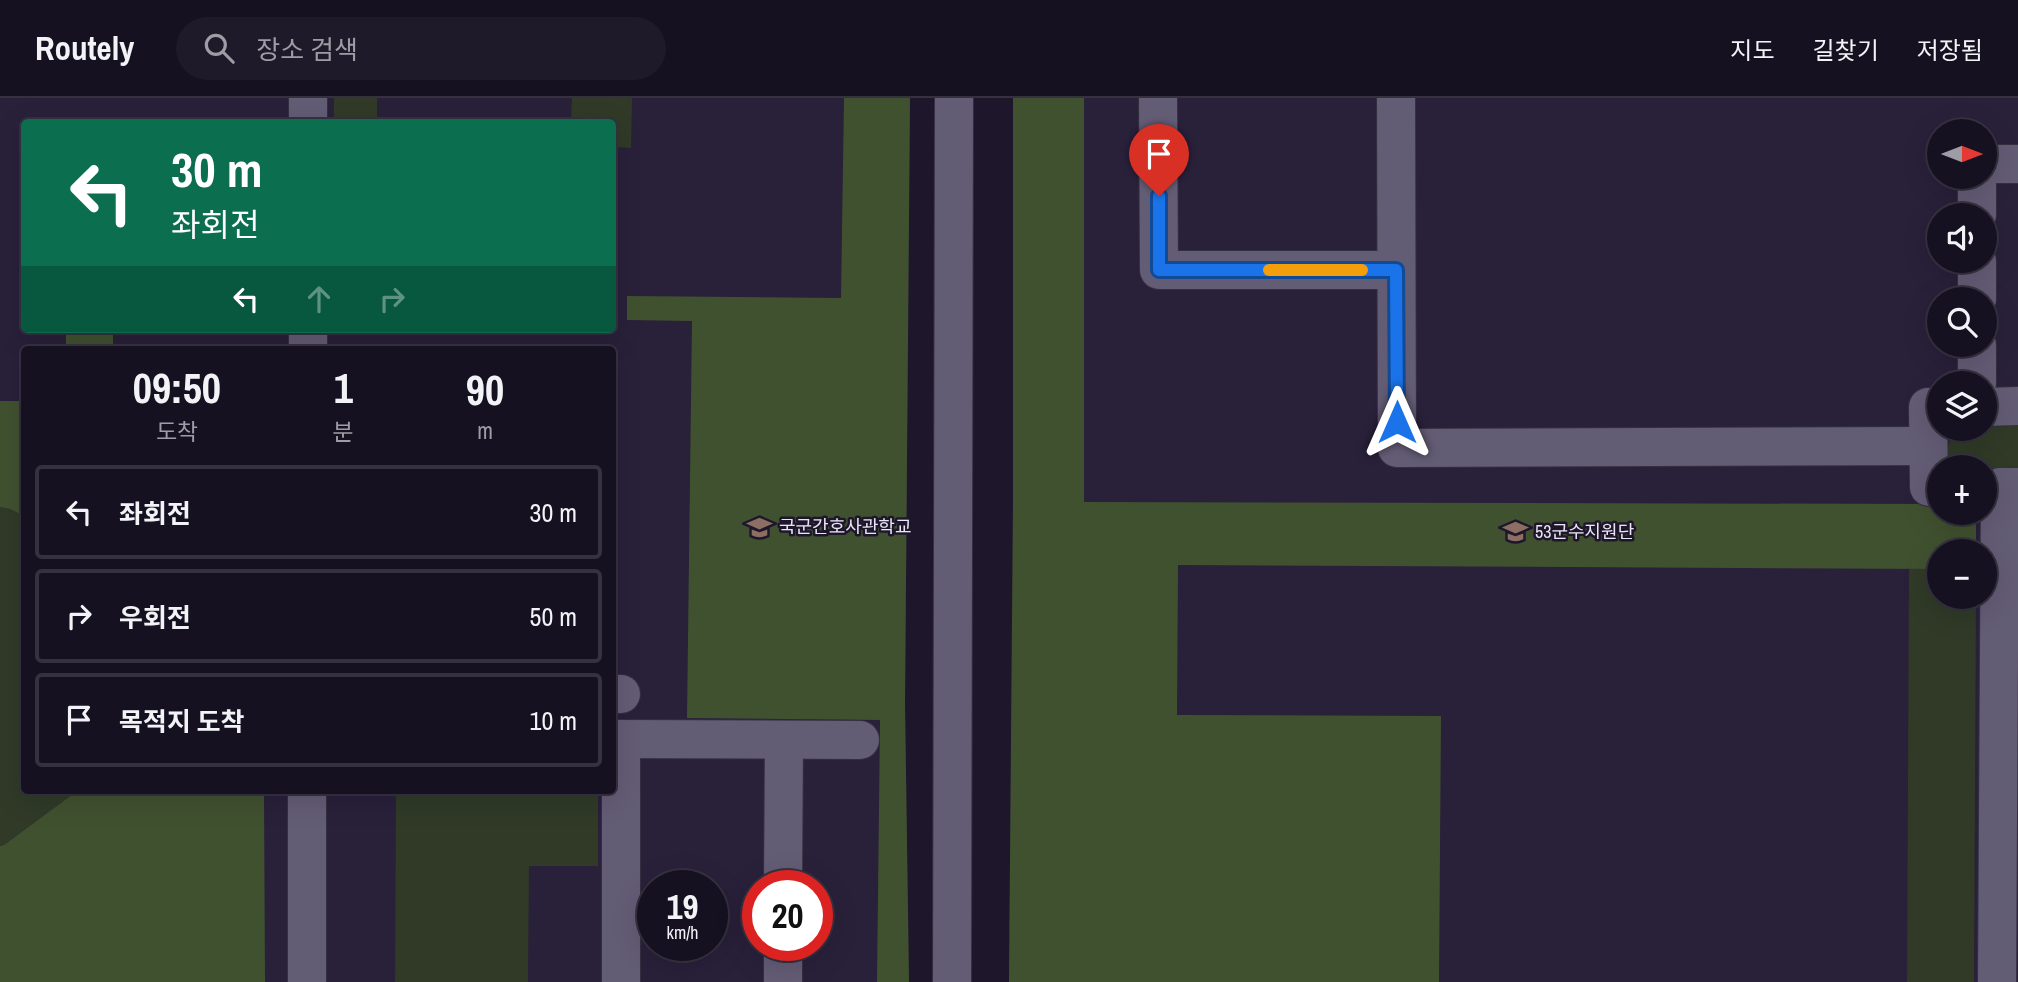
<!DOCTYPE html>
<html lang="ko">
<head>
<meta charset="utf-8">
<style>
	body { margin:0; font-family:"Archivo Narrow","Noto Sans KR",sans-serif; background:#1f1a2a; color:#f1f3f6; height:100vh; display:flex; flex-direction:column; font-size:26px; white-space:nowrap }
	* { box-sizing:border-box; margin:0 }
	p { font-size:23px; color:#9e9da5 }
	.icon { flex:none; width:38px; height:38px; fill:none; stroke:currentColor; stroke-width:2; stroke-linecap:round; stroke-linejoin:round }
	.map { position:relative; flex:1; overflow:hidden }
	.side { position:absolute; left:21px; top:248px; width:595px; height:448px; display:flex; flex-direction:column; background:#161121; border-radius:7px; box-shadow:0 7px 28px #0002,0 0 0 2px #35313f }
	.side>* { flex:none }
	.top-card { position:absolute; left:21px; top:21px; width:595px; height:214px; border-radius:7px; box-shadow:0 7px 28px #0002,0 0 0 2px #35313f; background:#0b6e4f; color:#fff; overflow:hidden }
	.needle { width:46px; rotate:90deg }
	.tools { position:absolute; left:1927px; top:21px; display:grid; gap:14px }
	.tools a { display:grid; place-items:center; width:70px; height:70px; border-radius:50%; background:#161121; box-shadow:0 7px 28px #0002,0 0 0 2px #35313f; font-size:35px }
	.speed { position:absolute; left:637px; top:772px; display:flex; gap:14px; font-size:35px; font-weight:700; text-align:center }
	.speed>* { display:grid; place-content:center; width:91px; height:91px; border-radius:50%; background:#161121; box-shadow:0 7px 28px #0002,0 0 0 2px #35313f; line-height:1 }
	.speed small { font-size:18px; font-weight:400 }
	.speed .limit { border:10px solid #d22; background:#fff; color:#111 }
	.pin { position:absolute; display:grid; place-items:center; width:60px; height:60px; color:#fff; margin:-72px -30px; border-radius:50% 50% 50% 0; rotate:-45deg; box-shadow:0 0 7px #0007 }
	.pin .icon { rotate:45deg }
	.me { position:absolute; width:77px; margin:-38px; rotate:0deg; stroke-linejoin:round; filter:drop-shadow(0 0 5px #0008) }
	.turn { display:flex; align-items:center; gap:24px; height:147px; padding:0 35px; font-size:32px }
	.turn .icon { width:91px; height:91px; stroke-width:2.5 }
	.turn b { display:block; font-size:49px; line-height:60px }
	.lanes { display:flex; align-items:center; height:66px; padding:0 35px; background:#0003; justify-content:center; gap:35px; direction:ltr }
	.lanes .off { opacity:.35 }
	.eta { display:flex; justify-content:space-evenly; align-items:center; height:119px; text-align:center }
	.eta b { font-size:42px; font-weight:700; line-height:49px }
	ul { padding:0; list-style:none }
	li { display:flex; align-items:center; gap:21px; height:94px; margin:0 14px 10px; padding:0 21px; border:4px solid #35313f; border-radius:7px }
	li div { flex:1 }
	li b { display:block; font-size:26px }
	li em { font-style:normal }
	header { display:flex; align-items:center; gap:42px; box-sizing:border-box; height:98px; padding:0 35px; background:#161121; border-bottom:2px solid #35313f }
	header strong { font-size:33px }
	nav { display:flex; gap:38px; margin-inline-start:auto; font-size:24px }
	.search { width:490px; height:63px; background:#1f1a2a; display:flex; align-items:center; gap:18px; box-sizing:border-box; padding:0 24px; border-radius:38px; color:#9e9da5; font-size:26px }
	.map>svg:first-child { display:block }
</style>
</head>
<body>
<header>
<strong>Routely</strong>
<div class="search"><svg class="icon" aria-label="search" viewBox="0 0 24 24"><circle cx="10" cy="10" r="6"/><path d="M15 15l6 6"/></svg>장소 검색</div>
<nav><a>지도</a><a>길찾기</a><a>저장됨</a></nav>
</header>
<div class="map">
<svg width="2018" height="884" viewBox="0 0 2018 884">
	<rect width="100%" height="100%" fill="#1e172c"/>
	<g fill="#29203a" fill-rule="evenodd">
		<path d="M0,0H910L905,605L909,884H0ZM24,24H612V231H24ZM24,252H612V693H24ZM653,788H712V847H653ZM758,788H817V847H758Z"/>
		<path d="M1013,0H2018V884H1009L1013,404ZM1939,33H1984V79H1939ZM1939,117H1984V163H1939ZM1939,201H1984V247H1939ZM1939,285H1984V331H1939ZM1939,369H1984V415H1939ZM1939,453H1984V499H1939Z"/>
	</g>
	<g fill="#303a27">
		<rect x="334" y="0" width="43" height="24"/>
		<polygon points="572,0 632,0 631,50 613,49 612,24 571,24"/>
		<path d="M1985,322H2018V378L1985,377L1984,369H1952C1943,354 1948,344 1957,331H1984Z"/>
		<polygon points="0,409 10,411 24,418 24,693 77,693 4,747 0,748"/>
		<polygon points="1909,471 1939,471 1939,499 1976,499 1974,884 1907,884"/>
		<polygon points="396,693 598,693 598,768 529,768 528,884 395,884"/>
	</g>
	<g fill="#405130">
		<polygon points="844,0 910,0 905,605 909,884 877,884 880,622 687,620 692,223 627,222 627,198 841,200"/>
		<polygon points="1013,0 1084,0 1084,404 1939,406 1939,415 1976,415 1976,453 1939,453 1939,471 1178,467 1177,617 1441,618 1439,884 1009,884 1013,404"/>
		<rect x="66" y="231" width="47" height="21"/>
		<polygon points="0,303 24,303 24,418 10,411 0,409"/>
		<polygon points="77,693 264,693 265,884 0,884 0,748 4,747"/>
	</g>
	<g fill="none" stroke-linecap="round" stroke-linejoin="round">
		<defs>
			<g id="minor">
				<polyline points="308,0 308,24"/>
				<polyline points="1158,0 1159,172 1396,172"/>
				<polyline points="1396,0 1397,350 1928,348"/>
				<polyline points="1984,66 2018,66"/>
				<polyline points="1977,79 1977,117"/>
				<polyline points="1977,163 1977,201"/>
				<polyline points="1977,247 1977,285"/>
				<polyline points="308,252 308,231"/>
				<polyline points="1939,309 1928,309 1929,389 1939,389"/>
				<polyline points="1984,309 2018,308"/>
				<polyline points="612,596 621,596"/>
				<polyline points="612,641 860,642"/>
				<polyline points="621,641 621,884"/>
				<polyline points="783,788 784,642"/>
				<polyline points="307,884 307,693"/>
				<polyline points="783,884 783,847"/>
				<polyline points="952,884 954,0"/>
				<polyline points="1997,884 2000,389 2018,389"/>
			</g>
		</defs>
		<use href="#minor" stroke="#353041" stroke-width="40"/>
		<use href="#minor" stroke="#635c75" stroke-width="38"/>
	</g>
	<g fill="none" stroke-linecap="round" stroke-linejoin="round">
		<defs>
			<polyline id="route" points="1159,98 1159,172 1396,172 1397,324"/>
		</defs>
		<use href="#route" stroke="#114b97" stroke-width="18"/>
		<use href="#route" stroke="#1a73e8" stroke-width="12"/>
		<polyline stroke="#f59e0b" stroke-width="12" points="1269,172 1362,172"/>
	</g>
	<defs>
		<symbol id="university-bare" viewBox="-9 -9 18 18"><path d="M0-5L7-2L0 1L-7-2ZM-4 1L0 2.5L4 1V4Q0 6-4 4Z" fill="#8d6e63" stroke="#1e172c" stroke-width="2.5" paint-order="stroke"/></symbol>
	</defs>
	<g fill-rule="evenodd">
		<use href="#university-bare" x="742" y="412" width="35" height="35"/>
		<use href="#university-bare" x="1498" y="416" width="35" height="35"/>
	</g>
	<g text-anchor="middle" stroke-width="5" stroke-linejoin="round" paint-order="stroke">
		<g font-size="18" fill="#e9e5f3" stroke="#1e172c" text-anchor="start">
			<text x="779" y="435">국군간호사관학교</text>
			<text x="1535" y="440">53군수지원단</text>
		</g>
	</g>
</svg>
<div class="tools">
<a><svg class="needle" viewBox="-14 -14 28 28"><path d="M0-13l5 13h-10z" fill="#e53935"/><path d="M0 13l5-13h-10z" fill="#9e9da5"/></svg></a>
<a><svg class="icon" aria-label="sound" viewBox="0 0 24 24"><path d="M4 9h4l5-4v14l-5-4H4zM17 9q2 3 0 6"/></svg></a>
<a><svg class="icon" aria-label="search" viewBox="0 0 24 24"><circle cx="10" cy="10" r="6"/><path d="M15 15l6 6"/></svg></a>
<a><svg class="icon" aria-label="layers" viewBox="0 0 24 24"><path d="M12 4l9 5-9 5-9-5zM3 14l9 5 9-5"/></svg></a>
<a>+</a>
<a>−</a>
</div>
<div class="speed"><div>19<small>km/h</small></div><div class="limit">20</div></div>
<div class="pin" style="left:1159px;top:98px;background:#d93025"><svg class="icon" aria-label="arrive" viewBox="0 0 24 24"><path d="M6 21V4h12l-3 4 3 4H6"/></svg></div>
<svg class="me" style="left:1397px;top:324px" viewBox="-20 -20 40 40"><path d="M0-17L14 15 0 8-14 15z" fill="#1a73e8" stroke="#fff" stroke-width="4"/></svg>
<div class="top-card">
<div class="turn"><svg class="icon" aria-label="left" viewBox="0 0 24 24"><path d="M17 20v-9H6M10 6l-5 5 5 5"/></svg><div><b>30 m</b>좌회전</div></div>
<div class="lanes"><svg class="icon" aria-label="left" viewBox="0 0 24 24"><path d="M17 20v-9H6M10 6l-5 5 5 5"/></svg><svg class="icon off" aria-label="ahead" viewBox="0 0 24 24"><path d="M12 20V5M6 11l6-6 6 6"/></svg><svg class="icon off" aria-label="right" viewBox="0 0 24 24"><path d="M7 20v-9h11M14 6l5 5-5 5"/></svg></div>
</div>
<section class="side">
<div class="eta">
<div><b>09:50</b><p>도착</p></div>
<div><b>1</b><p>분</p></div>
<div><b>90</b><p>m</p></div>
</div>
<ul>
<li><svg class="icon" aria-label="left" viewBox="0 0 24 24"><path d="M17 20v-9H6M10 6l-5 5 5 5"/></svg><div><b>좌회전</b></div><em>30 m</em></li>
<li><svg class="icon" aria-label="right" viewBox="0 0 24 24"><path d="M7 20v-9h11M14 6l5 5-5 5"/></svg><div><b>우회전</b></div><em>50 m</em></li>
<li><svg class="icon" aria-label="arrive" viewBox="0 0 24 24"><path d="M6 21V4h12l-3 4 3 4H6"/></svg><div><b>목적지 도착</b></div><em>10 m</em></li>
</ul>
</section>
</div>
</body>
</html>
